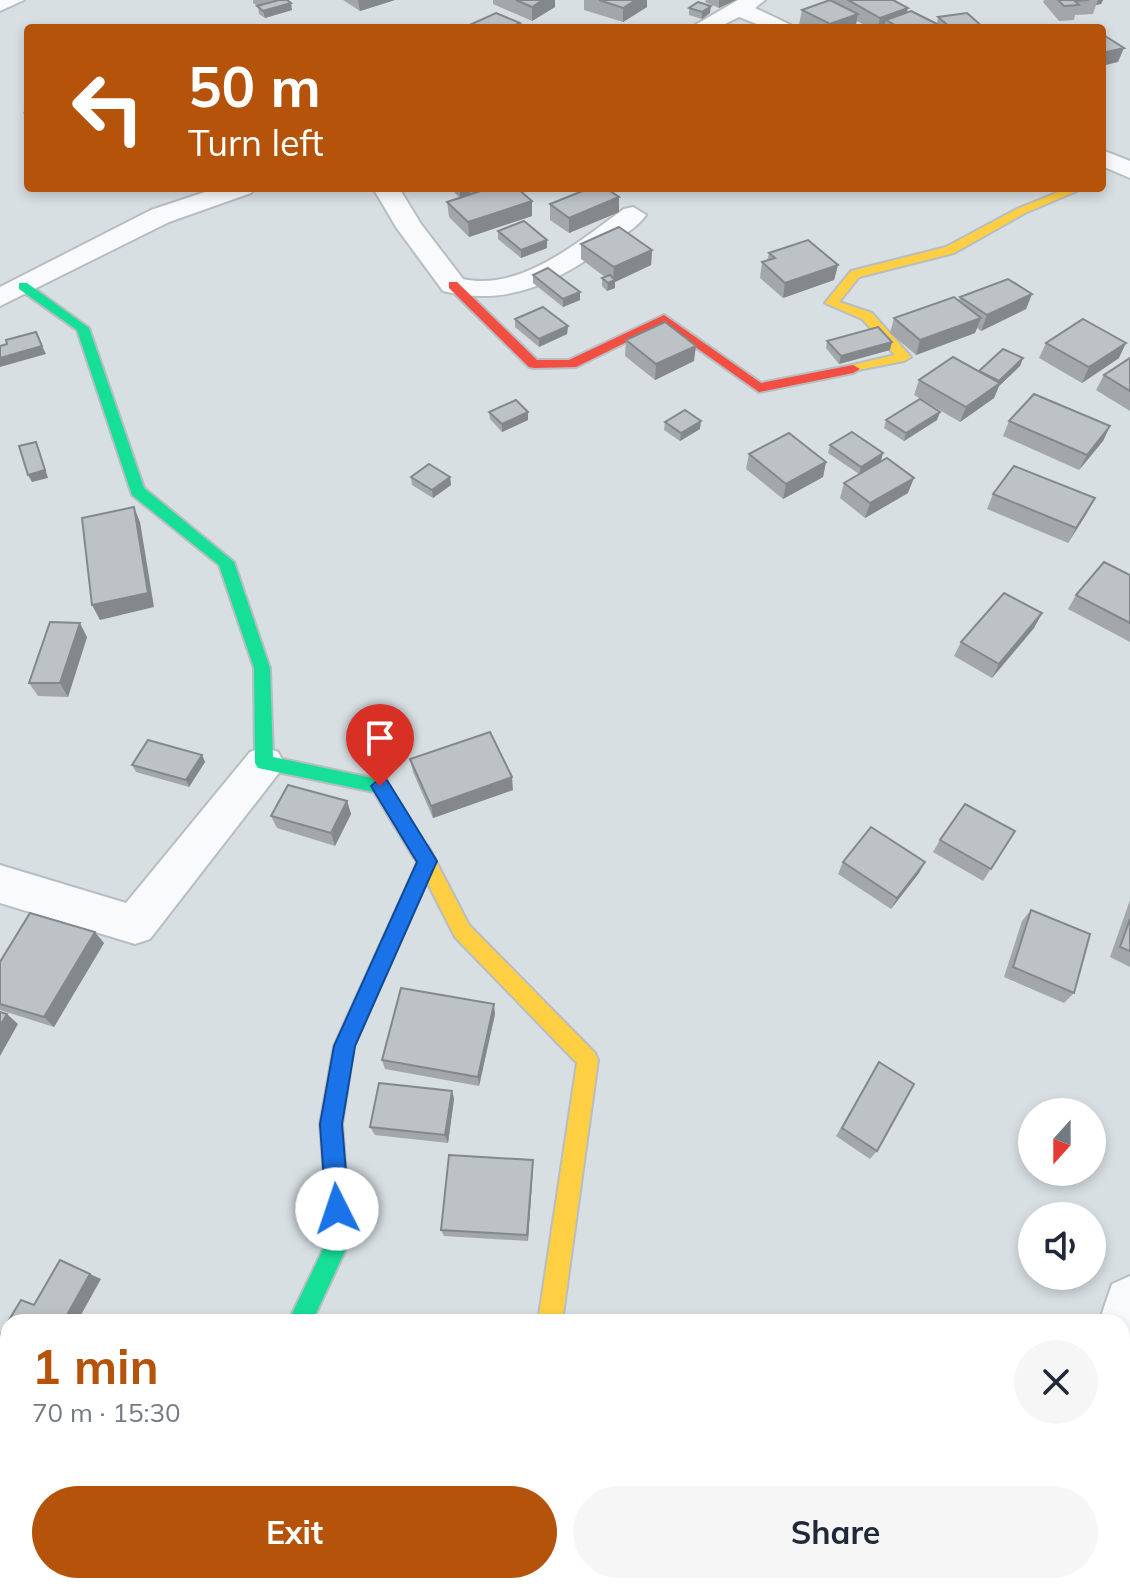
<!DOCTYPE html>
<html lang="en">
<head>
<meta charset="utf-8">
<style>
	body { margin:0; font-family:Mulish,sans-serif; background:#f6f6f7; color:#1f2937; height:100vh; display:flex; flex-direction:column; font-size:30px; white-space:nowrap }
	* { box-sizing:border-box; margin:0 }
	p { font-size:26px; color:#747a83 }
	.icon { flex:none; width:44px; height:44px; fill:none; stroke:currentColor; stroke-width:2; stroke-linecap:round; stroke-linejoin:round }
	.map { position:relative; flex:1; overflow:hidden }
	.drawer { position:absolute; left:0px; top:1314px; width:1130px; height:280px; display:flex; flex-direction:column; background:#fff; border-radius:24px 24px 0 0; box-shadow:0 4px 12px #0003 }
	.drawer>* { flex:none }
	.guide { position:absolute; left:24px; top:24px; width:1082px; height:168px; border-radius:8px; box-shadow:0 4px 12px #0003; background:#b45309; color:#fff; overflow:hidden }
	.needle { width:52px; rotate:201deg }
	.fabs { position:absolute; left:1018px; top:1098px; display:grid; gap:16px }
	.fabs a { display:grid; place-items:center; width:88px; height:88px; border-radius:50%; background:#fff; box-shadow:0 4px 12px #0003; font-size:40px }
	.pin { position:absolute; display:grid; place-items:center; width:68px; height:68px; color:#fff; margin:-82px -34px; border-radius:50% 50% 50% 0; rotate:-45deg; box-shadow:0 0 8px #0007 }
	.pin .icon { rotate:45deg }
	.me { position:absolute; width:88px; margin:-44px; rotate:356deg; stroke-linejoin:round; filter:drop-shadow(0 0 6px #0008) }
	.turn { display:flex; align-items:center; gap:28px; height:168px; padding:0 32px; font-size:36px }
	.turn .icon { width:104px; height:104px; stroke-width:2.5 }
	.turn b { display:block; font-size:56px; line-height:68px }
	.round { display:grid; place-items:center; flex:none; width:84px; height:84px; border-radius:42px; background:#f6f6f7 }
	.head { display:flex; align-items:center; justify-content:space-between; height:136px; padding:0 32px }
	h1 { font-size:48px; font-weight:700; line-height:60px; color:#b45309 }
	.cta { display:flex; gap:16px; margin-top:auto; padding:16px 32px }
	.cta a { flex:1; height:92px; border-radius:48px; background:#b45309; color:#fff; font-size:32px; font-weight:700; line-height:92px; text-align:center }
	.cta a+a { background:#f6f6f7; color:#1f2937 }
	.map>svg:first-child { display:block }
</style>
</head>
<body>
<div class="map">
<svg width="1130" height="1594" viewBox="0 0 1130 1594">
	<rect width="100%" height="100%" fill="#d7dfe3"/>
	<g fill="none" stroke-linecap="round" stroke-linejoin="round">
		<defs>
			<g id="street">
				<polygon points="0,0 24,0 0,11"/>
				<polygon points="738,0 765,0 755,8 797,28 767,28 739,17 717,28 690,28"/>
				<polygon points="1102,150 1130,161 1130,178 1102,166"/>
				<polygon points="217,188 255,188 251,193 169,222 0,306 0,287 151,210"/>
				<path d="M373,188H399L421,224L463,279C521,292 579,241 624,209L633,207L646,215C637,228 620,237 607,246C555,283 507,307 443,291L396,227Z"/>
				<polygon points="264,747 278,752 284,763 278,774 150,939 135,944 0,903 0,865 126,903 250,752"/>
				<polygon points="1130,1276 1130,1357 1122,1360 1122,1322 1099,1322 1112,1284"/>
				<polygon points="166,1586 224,1586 222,1594 164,1594"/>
				<rect x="514" y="1586" width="58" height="8"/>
				<polygon points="1011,1586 1069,1586 1068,1594 1010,1594"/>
			</g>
			<polygon id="fast" points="19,283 27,283 89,328 144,488 234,562 270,668 273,757 386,781 436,861 354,1046 342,1124 351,1238 312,1322 288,1322 329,1237 320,1124 334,1046 419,859 414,858 374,792 258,768 255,763 254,668 219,565 132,495 77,330 19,289"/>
			<g id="slow">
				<polygon points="1068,188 1084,188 1025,213 954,253 859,277 839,302 872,313 911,357 904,361 848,372 848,366 895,355 862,319 825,303 851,271 946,247 1017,209"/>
				<polygon points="421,844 428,846 469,925 595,1053 598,1060 562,1322 538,1322 577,1063 455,937 412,852 414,846"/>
			</g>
			<polygon id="jam" points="449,282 457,282 537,360 569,360 664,315 761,383 853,365 860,369 853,373 759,392 663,324 576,367 534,368 529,367 449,288"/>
		</defs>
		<use href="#street" stroke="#b7bdc1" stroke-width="4"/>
		<use href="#fast" stroke="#b7bdc1" stroke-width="4"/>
		<use href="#slow" stroke="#b7bdc1" stroke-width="4"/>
		<use href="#jam" stroke="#b7bdc1" stroke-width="4"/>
		<use href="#street" fill="#f9fafb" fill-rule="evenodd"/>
		<use href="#fast" fill="#16e098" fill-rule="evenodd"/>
		<use href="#slow" fill="#ffcf43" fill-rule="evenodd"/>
		<use href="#jam" fill="#f24e42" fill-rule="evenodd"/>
	</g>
	<g fill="#a3a7aa">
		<polygon points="253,0 287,0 292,10 265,18 259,14 258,6 253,3"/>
		<polygon points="343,0 395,0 360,11"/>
		<polygon points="493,0 555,0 555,7 532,21 493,4"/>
		<polygon points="584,0 647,0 647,7 623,22 584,10"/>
		<polygon points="706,0 736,0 719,8 705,2"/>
		<polygon points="829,0 893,0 907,13 937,24 938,17 984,28 870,28 857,21 855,28 807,28 799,24 802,10"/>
		<polygon points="1044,0 1103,0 1101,4 1096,5 1093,14 1075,15 1074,20 1059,21 1043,2"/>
		<polygon points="689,8 710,13 702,19 689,15"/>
		<polygon points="28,110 28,126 23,112"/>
		<polygon points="450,188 517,188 532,201 532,216 469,237 449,217 447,202 460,198"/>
		<polygon points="571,188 606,188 619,212 569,233 550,220 550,204 578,193"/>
		<polygon points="498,231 547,240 547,248 521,258 498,239"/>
		<polygon points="581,244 652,250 651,265 615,282 615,288 607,291 602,286 602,278 605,277 581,259"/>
		<polygon points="769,253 838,265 834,280 783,298 760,278 762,262 767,261"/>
		<polygon points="533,275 580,292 580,300 563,307 533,283"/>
		<polygon points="1032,294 1026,309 981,331 977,328 975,333 916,355 890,333 894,318 959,301 960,297"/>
		<polygon points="515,319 568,326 567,334 539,347 515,327"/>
		<polygon points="626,340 694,361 655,380 625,356"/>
		<polygon points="827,341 890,350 839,364 826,348"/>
		<polygon points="1046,343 1119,358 1082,383 1039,358"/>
		<polygon points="1023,358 1020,366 999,386 994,398 960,422 914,395 919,380 979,371"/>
		<polygon points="1130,358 1130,411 1096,390 1104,375"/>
		<polygon points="489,412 528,420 502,432 490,419"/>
		<polygon points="940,412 937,420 904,441 884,428 886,420"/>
		<polygon points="1009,421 1110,426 1103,441 1079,470 1003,436"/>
		<polygon points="665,422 700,429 680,441 664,430"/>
		<polygon points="830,445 881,461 860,474 908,493 865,518 840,498 844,483 859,474 828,453"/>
		<polygon points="749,454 826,462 823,477 783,499 746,469"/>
		<polygon points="411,477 450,477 451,485 433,498 412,485"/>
		<polygon points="993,494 1087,513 1068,543 987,509"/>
		<polygon points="1130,575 1130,642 1068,609 1076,595"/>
		<polygon points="1042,613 1034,628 992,678 954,656 961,642"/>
		<polygon points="87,637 68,697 38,696 29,683"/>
		<polygon points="202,755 205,762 189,787 136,772 132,765"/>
		<polygon points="410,759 513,790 433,818 413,772"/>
		<polygon points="347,801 351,814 335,846 277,828 271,816"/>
		<polygon points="1015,831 983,881 933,852 940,840"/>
		<polygon points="843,862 925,862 919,873 891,909 838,874"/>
		<polygon points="1130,900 1130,967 1110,957"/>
		<polygon points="1031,910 1074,993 1064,1003 1004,977 1022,921"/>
		<polygon points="104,943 54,1027 0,1010 0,962"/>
		<polygon points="495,1014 479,1086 385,1069 382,1060"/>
		<polygon points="879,1062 877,1151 870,1159 836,1136"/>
		<polygon points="452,1091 454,1099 448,1143 375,1135 370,1127"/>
		<polygon points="533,1160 533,1167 528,1241 444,1236 441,1230"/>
	</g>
	<g fill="#84888b">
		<polygon points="358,0 395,0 360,11"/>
		<polygon points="543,0 555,0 555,7 532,21 532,7"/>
		<polygon points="636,0 647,0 647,7 623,22 623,8"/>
		<polygon points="719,0 736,0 719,8"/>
		<polygon points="1098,0 1103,0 1101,4 1096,5"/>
		<polygon points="291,3 292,10 265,18 263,11"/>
		<polygon points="711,6 710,13 702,19 702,12"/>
		<polygon points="908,8 905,22 886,20 884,28 878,28 880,18"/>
		<polygon points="858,14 855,28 829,28 830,24"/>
		<polygon points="1124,48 1118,62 1102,66 1102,53"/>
		<polygon points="460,188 470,188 470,196 460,199"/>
		<polygon points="473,188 510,188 474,200"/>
		<polygon points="619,197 619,212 569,233 569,218"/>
		<polygon points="532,201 532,216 469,237 468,222"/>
		<polygon points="547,240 547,248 521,258 521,250"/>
		<polygon points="652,250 651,265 615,282 615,288 607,291 608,283 613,281 614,267"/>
		<polygon points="838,265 834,280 783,298 785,283"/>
		<polygon points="580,292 580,300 563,307 563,299"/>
		<polygon points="1032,294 1026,309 981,331 987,315"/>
		<polygon points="981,318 975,333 916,355 920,340"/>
		<polygon points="568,326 567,334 539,347 539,339"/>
		<polygon points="892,342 890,350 839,364 841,356"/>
		<polygon points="1126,343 1119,358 1082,383 1089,367"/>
		<polygon points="42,346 46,354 0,367 0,358"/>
		<polygon points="696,346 694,361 655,380 656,364"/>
		<polygon points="1023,358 1020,366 999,386 994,398 960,422 966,407 999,381"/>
		<polygon points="528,412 528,420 502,432 502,424"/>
		<polygon points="940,412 937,420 904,441 906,433"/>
		<polygon points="701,421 700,429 680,441 681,433"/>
		<polygon points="1110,426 1103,441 1079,470 1087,455"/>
		<polygon points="36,442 39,449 48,478 32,482 28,475"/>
		<polygon points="883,453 881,461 859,474 861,467"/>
		<polygon points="826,462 823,477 783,499 786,484"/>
		<polygon points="450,477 451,485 433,498 432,490"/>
		<polygon points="914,478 908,493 865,518 870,503"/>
		<polygon points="1095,498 1087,513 1068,543 1076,528"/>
		<polygon points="134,507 140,522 154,607 100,620 92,605"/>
		<polygon points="1042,613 1034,628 992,678 999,664"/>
		<polygon points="80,623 87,637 68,697 60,683"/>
		<polygon points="202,755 205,762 189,787 186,780"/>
		<polygon points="512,777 513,790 433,818 431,806"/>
		<polygon points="347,801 351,814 335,846 331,833"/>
		<polygon points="925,862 919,873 891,909 897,898"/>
		<polygon points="95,932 104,943 54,1027 44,1017"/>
		<polygon points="494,1004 495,1014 479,1086 478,1077"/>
		<polygon points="7,1014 18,1024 0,1056 0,1026"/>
		<polygon points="452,1091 454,1099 448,1143 445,1135"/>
		<polygon points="533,1160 533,1167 528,1241 527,1235"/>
		<polygon points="90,1274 101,1279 77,1322 63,1322"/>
		<polygon points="89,1586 105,1586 103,1592 85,1594"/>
	</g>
	<g fill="#bdc2c6" stroke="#84888b" stroke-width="2">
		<polygon points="279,0 287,0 291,3 263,11 257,6"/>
		<polygon points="516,0 543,0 532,7"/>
		<polygon points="599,0 636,0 623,8"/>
		<polygon points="830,0 858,14 830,24 802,10"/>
		<polygon points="848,0 893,0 908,8 880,18"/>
		<polygon points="1058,0 1089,0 1075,1 1079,5 1064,6"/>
		<polygon points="698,2 711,6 702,12 689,8"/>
		<polygon points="911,11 945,28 900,28 886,20"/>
		<polygon points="496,13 520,23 509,28 463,28"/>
		<polygon points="967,13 984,28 951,28 938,17"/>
		<polygon points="1102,34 1124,48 1102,53"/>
		<polygon points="490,188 517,188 532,201 468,222 447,202"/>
		<polygon points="590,188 606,188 619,197 569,218 550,204"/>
		<polygon points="524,221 547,240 521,250 498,231"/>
		<polygon points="619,227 652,250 614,267 581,244"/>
		<polygon points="808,240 838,265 785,283 762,262 775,258 769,253"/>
		<polygon points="548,268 580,292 563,299 533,275"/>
		<polygon points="610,275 615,280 608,283 602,278"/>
		<polygon points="1008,279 1032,294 987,315 960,297"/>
		<polygon points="954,297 981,318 920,340 894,318"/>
		<polygon points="543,307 568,326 539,339 515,319"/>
		<polygon points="1083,319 1126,343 1089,367 1046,343"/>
		<polygon points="665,322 696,346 656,364 626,340"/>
		<polygon points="878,327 892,342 841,356 827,341"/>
		<polygon points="36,332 42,346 0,358 0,346 7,344 6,340"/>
		<polygon points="1003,349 1023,358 999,381 979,371"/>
		<polygon points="953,357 1000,383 966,407 919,380"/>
		<polygon points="1130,358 1130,391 1104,375"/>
		<polygon points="1034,394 1110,426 1087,455 1009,421"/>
		<polygon points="920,399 940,412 906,433 886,420"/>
		<polygon points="516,400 528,412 502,424 489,412"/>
		<polygon points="685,410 701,421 681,433 665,422"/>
		<polygon points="852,432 883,453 861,467 830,445"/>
		<polygon points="789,433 826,462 786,484 749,454"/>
		<polygon points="36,442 45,470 28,475 19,446"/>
		<polygon points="887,458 914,478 870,503 844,483"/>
		<polygon points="429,464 450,477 432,490 411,477"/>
		<polygon points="1014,466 1095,498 1076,528 993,494"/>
		<polygon points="134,507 148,593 92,605 82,518"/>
		<polygon points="1104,562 1130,575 1130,623 1076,595"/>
		<polygon points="1004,593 1042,613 999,664 961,642"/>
		<polygon points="50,622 80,623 60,683 29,683"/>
		<polygon points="490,732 512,777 431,806 410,759"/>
		<polygon points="148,740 202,755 186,780 132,765"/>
		<polygon points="288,785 347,801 331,833 271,816"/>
		<polygon points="965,804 1015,831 991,869 940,840"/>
		<polygon points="871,827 925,862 897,898 843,862"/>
		<polygon points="1031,910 1090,934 1074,993 1013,967"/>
		<polygon points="30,913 95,932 44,1017 0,1004 0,962"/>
		<polygon points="1130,919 1130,951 1120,947"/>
		<polygon points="401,988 494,1004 478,1077 382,1060"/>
		<polygon points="0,1012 7,1014 0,1026"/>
		<polygon points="879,1062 914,1084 877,1151 842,1128"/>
		<polygon points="379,1083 452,1091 445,1135 370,1127"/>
		<polygon points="449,1155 533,1160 527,1235 441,1230"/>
		<polygon points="60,1260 90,1274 63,1322 8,1322 8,1363 0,1359 0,1335 21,1300 34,1305"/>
		<polygon points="8,1465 8,1569 0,1566 0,1483"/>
		<polygon points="58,1586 89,1586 85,1594"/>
		<polygon points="367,1586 466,1586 465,1594 366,1594"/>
	</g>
	<polygon fill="#1a73e8" stroke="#114b97" stroke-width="2" points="380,778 387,780 437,861 355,1046 342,1124 349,1209 345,1217 337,1221 329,1217 326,1209 320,1124 334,1046 417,862 371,786"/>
</svg>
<div class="fabs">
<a><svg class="needle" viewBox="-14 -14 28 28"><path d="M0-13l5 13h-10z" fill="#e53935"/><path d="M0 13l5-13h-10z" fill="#747a83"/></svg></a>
<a><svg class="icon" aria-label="sound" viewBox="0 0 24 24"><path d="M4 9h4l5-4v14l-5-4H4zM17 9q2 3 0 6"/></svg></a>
</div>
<div class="pin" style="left:380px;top:786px;background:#d93025"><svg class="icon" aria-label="arrive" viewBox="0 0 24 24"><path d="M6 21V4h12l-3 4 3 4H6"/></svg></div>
<svg class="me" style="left:337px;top:1209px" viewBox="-20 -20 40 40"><circle r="19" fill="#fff"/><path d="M0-13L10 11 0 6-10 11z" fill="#1a73e8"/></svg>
<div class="guide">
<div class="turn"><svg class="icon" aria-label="left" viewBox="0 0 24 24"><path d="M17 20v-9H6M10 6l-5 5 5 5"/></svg><div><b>50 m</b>Turn left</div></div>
</div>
<section class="drawer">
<div class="head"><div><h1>1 min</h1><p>70 m · 15:30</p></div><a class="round"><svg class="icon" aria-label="close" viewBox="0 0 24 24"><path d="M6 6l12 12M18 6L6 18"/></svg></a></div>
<div class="cta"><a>Exit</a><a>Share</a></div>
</section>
</div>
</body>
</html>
